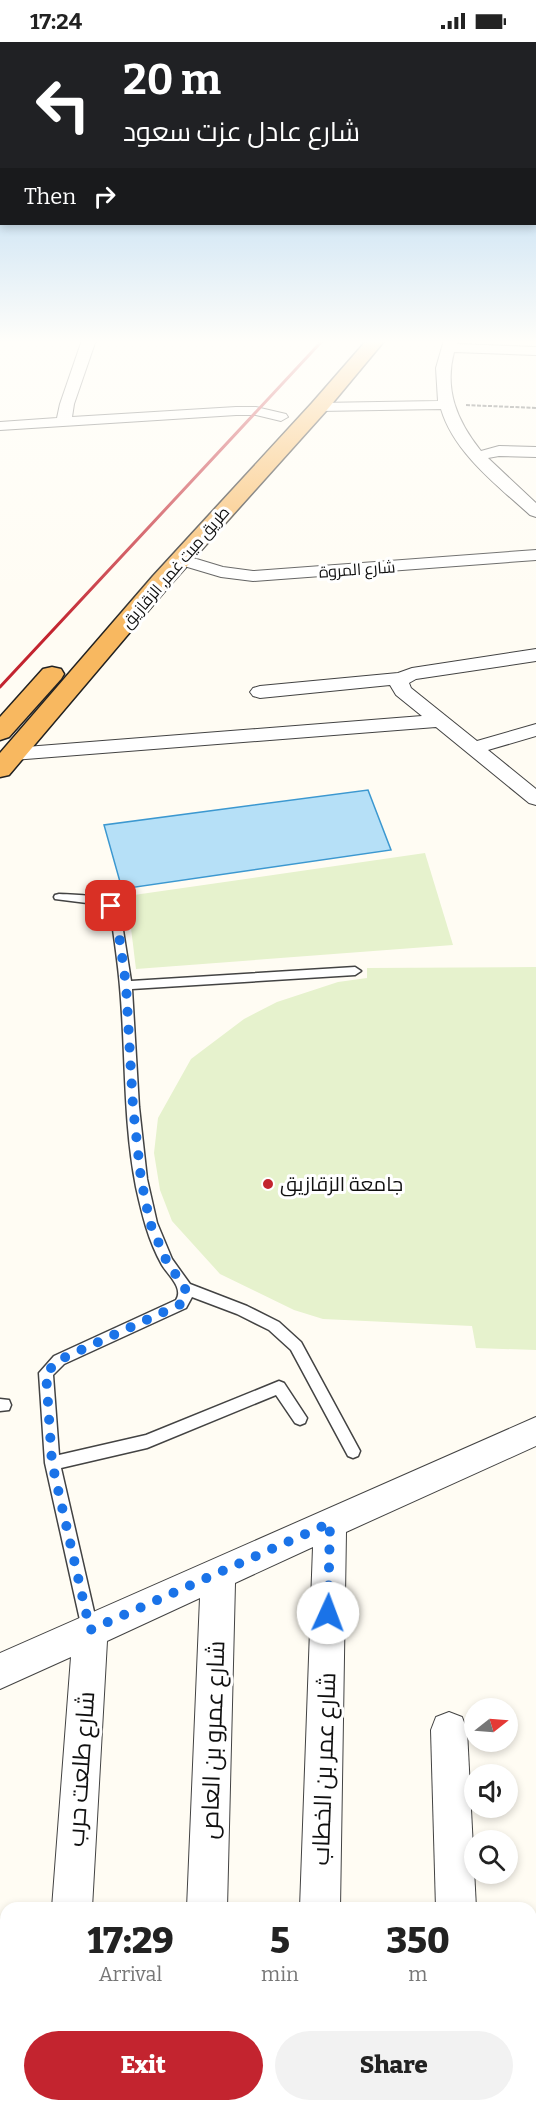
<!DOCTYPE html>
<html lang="en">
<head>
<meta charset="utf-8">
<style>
	body { margin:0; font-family:Bitter,Cairo,serif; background:#f2f2f2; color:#222; height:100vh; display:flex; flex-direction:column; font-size:22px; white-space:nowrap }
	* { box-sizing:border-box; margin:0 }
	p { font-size:20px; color:#767676 }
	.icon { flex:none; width:33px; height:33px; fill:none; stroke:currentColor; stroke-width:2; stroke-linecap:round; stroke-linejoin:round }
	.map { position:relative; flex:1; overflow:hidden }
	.details { position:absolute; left:0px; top:1860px; width:537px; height:210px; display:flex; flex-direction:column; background:#fff; border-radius:18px 18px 0 0; box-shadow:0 3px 9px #0003 }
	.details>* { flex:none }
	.banner { position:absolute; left:0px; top:0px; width:537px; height:183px; box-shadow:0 3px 9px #0003; background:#202124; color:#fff; overflow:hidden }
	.needle { width:39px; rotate:73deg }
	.fabs { position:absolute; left:464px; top:1656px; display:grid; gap:12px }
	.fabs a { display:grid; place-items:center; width:54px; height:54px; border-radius:50%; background:#fff; box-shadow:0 3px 9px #0003; font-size:30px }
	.pin { position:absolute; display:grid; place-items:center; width:51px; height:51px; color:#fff; margin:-26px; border-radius:12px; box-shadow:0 3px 9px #0006 }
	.me { position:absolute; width:66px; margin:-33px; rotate:2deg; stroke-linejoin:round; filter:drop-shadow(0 0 4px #0008) }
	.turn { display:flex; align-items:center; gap:21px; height:126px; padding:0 24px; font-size:27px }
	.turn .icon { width:78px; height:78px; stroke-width:2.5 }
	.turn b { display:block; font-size:42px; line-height:51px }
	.then { display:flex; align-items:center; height:57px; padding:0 24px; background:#0003; gap:12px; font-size:22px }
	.eta { display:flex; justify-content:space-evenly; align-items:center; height:102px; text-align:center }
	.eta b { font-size:36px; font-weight:800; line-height:42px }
	.action { display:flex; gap:12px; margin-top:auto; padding:12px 24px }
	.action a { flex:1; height:69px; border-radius:36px; background:#c3242f; color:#fff; font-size:24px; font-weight:800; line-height:69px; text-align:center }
	.action a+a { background:#f2f2f2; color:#222 }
	.status { display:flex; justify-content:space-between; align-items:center; height:42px; padding:0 30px; background:#fff; direction:ltr }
	.status svg { height:16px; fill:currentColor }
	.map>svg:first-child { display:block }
</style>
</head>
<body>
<div class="status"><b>17:24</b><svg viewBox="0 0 49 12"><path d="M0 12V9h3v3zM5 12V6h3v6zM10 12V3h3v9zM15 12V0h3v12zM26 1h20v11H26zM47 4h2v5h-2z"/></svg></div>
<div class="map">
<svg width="536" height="2070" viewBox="0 0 536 2070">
	<rect width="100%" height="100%" fill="#fffcf3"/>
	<g fill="#e6f2cd">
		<polygon points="425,811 453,903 136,927 127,854"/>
		<polygon points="536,925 536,1308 476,1306 472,1284 323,1277 294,1268 220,1232 172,1179 160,1148 154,1111 158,1076 191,1017 244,977 277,960 338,940 367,936 367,926"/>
	</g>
	<polygon fill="#b6e0f7" stroke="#3c98d0" stroke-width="1.5" points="368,748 391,808 122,847 104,783"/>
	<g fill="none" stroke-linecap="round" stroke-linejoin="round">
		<defs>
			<g id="service">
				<path d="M59,852C80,853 104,852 120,869L131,939L355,925L361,929L355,933L132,947L139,1065L147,1137L157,1181L172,1217L190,1242L247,1264L279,1280L301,1300L360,1409L358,1414L353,1416L348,1414L291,1308L269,1288L237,1272L192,1255L186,1266L64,1322L53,1333L59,1413L146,1393L279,1339L284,1341L307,1376L305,1381L300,1383L295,1381L276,1353L147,1406L61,1426L98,1587L96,1593L90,1595L84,1593L82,1587L45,1421L39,1331L54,1314L176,1258C184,1246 168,1233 162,1223C148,1198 142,1172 136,1145C123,1079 126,1011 120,945C118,920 114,896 111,872L95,862L55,857L54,855L55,853Z"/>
				<polygon points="0,1357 9,1358 11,1363 9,1368 0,1369"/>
			</g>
			<g id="minor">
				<polygon points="82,298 96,298 74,362 72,375 236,365 256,365 286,372 288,375 281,379 256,373 236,373 0,388 0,380 57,376 60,362"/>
				<path d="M444,298H458L457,302L536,305V313L454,310C444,348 457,379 481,409L499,404L536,405V415L499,414L488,416L536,461V475L530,473C498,444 454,411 441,367L319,369L312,365L319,361L438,359L436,326Z"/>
				<polygon points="536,508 536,518 253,539 221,535 174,521 172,517 174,513 180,512 223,525 253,529"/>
				<polygon points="536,607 536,619 416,637 409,641 411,646 477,699 536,682 536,694 488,708 536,747 536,763 529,761 436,685 13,718 6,716 3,712 6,708 13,706 422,674 396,653 390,643 260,656 253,654 250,650 253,646 260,644 398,631 412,626"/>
				<polygon points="536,1375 536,1404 346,1490 340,1866 300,1866 313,1505 235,1541 227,1866 187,1866 200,1556 107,1599 92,1866 52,1866 71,1615 0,1647 0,1611"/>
				<polygon points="449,1670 462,1675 467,1688 476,1866 436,1866 431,1688 436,1675"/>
				<polygon points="6,1906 6,1946 0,1947 0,1907"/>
				<rect x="38" y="2064" width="42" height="6"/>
				<rect x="180" y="2064" width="42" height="6"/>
				<polygon points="294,2064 336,2064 335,2070 293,2070"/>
				<rect x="443" y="2064" width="42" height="6"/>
			</g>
			<g id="trunk">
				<polygon points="367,298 385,298 326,369 169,544 9,733 0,735 0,711 153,534 312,361"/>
				<polygon points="52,625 61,627 64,632 61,637 9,695 0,698 0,675 43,627"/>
			</g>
		</defs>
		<use href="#service" stroke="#434343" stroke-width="3"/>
		<use href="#minor" stroke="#434343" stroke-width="2"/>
		<use href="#trunk" stroke="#212121" stroke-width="3"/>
		<polyline stroke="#323232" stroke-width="2" stroke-dasharray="4 1.5" stroke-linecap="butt" points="466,363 536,366"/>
		<use href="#service" fill="#fff" fill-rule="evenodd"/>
		<use href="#minor" fill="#fff" fill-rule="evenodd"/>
		<use href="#trunk" fill="#f8b860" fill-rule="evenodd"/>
		<polyline stroke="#c3242f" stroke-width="3" points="0,645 323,298"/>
	</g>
	<linearGradient id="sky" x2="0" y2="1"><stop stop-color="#94c6ee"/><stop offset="0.51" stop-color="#fffefa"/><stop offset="1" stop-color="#fffefa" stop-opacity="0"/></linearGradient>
	<rect width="536" height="588" fill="url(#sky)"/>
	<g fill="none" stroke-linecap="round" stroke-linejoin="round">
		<polyline stroke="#1a73e8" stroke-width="10" stroke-dasharray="0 18" points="111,864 116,871 126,943 133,1065 141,1137 150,1181 167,1220 185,1246 186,1254 181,1262 59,1318 46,1331 52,1421 90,1588 330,1481 328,1571"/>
	</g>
	<circle fill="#c3242f" stroke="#fff" stroke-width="2" cx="268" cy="1142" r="6"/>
	<g text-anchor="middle" stroke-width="6" stroke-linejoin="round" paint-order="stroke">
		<g font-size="16" fill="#101010" stroke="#fff">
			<text transform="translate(175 525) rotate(-49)" y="6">طريق ميت غمر, الزقازيق</text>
			<text transform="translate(357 527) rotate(-4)" y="6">شارع المروة</text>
		</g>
		<g font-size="20" fill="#101010" stroke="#fff" text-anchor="start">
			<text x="280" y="1149">جامعة الزقازيق</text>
		</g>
		<g font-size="24" fill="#101010" stroke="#fff">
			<text transform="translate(213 1698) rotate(-88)" y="8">شارع عمرو بن العاص</text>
			<text transform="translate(81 1727) rotate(-86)" y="8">شارع طلعت حرب</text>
			<text transform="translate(324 1727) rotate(-88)" y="8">شارع عمر بن الخطاب</text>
		</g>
	</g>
</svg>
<div class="fabs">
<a><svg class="needle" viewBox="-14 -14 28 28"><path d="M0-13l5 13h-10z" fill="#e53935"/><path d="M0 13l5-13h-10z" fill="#767676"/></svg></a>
<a><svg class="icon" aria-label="sound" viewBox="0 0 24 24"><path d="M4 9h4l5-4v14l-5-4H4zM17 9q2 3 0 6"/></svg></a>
<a><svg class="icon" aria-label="search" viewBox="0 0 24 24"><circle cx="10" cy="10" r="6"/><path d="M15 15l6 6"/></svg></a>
</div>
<div class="pin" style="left:111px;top:864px;background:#d93025"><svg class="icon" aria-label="arrive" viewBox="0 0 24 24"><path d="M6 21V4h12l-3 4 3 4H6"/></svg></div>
<svg class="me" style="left:328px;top:1571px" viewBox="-20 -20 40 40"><circle r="19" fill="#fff"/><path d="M0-13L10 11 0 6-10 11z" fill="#1a73e8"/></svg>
<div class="banner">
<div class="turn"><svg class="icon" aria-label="left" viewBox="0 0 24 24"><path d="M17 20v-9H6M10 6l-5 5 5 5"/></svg><div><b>20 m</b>شارع عادل عزت سعود</div></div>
<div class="then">Then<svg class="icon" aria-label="right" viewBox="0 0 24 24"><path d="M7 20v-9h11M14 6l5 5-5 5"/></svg></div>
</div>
<section class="details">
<div class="eta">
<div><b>17:29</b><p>Arrival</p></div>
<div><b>5</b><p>min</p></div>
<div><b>350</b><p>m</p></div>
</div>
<div class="action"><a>Exit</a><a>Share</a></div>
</section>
</div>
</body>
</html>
